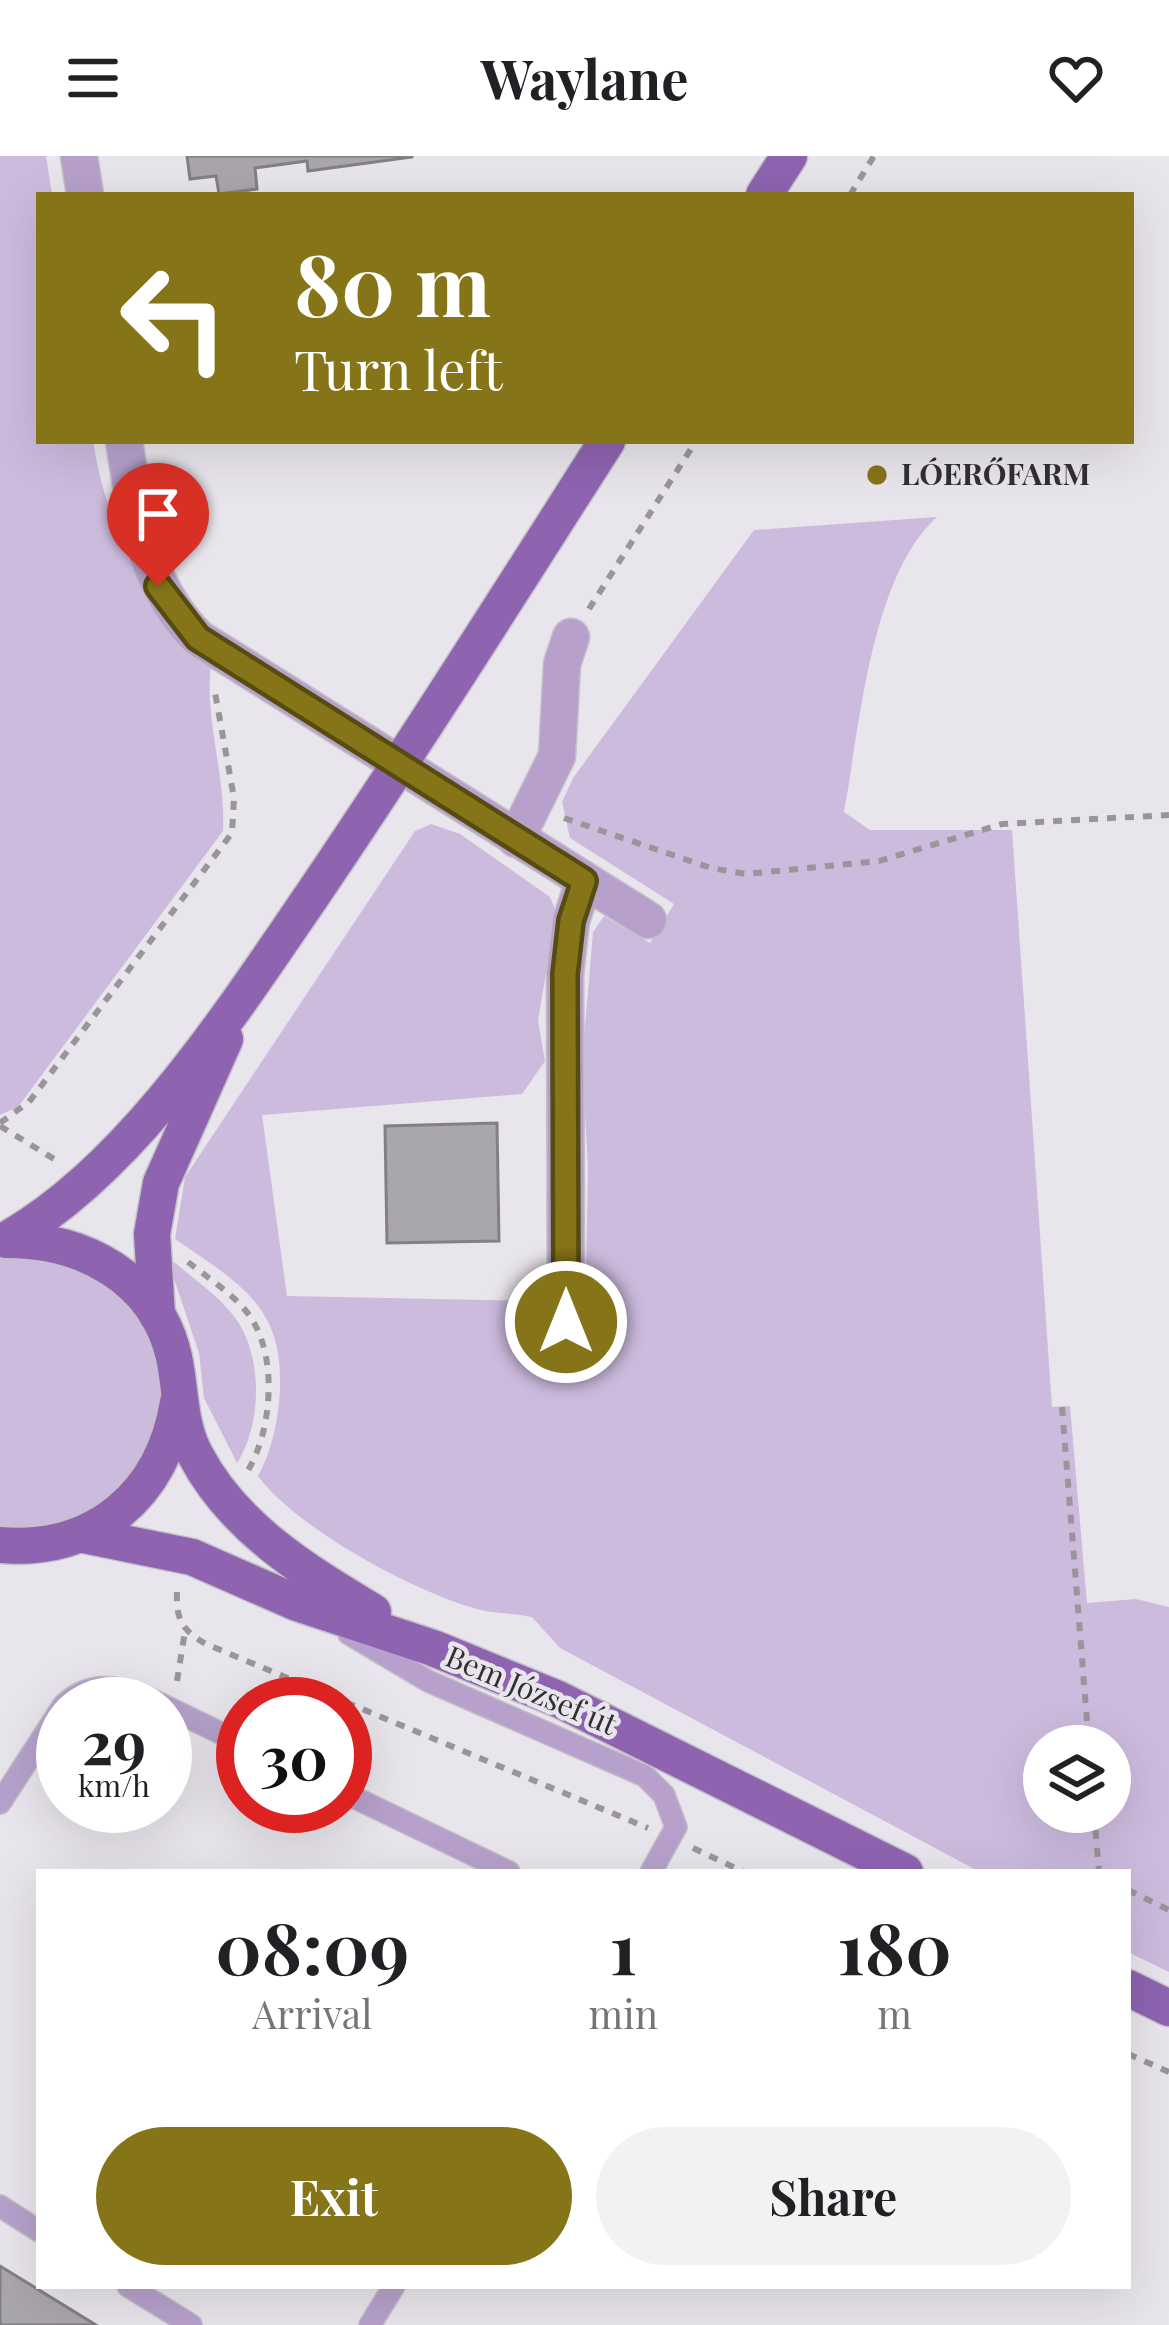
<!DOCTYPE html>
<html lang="en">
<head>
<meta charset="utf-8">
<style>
	body { margin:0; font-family:"Playfair Display",serif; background:#f2f2f2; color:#202124; height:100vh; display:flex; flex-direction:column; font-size:45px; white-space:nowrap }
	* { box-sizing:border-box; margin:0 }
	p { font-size:39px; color:#757577 }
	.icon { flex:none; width:66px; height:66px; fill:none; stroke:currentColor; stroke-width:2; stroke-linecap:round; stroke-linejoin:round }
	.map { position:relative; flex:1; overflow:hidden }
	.panel { position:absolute; left:36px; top:1713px; width:1095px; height:420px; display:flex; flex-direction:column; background:#fff; border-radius:0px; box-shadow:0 12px 48px #0002 }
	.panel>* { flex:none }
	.top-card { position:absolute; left:36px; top:36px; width:1098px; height:252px; border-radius:0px; box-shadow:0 12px 48px #0002; background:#867518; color:#fff; overflow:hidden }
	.controls { position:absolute; left:1023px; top:1569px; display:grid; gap:24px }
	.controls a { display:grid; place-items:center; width:108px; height:108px; border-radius:50%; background:#fff; box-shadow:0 12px 48px #0002; font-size:60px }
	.speed { position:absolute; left:36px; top:1521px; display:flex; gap:24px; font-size:60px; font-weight:700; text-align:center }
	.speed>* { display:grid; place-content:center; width:156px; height:156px; border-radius:50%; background:#fff; box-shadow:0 12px 48px #0002; line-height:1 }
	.speed small { font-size:30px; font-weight:400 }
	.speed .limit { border:18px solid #d22; background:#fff; color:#111 }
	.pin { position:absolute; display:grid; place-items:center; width:102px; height:102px; color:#fff; margin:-123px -51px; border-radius:50% 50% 50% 0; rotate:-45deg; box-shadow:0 0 12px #0007 }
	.pin .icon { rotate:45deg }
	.me { position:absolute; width:132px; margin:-66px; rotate:0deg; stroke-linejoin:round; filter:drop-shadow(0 0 9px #0008) }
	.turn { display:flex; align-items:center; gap:42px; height:252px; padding:0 60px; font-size:54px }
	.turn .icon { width:156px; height:156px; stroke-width:2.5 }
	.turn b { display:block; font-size:84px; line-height:102px }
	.eta { display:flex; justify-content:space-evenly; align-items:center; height:204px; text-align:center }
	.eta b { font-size:72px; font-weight:700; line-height:84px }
	.action { display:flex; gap:24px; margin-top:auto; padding:24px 60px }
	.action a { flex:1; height:138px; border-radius:72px; background:#867518; color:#fff; font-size:48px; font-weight:700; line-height:138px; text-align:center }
	.action a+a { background:#f2f2f2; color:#202124 }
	header { display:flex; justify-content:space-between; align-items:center; height:156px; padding:0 60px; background:#fff; font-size:54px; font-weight:700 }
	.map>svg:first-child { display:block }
</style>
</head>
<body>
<header><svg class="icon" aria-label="menu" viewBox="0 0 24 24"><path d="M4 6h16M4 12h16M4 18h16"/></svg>Waylane<svg class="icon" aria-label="heart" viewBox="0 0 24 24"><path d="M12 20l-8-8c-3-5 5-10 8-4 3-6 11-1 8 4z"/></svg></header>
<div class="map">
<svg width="1169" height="2169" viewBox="0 0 1169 2169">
	<rect width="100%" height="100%" fill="#e9e5ec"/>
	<g fill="#cdbbde" fill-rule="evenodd">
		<path d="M0,0H46L52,39H39V285H93C110,389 146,428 211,507C204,563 226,618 223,675L18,951L0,959Z"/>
		<path d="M937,361C871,420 860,570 844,656L870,674H1012L1052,1251L1070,1250L1087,1447L1136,1443L1169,1451V1816L1128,1796V1716H980L560,1492L532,1461C514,1457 495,1458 477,1453C414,1436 296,1372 258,1320C280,1281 290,1205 267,1164C249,1129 206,1105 175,1083L185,1021L415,675L431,668L460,678L550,741L556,756L538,865L545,905L522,938L262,959L287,1140L536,1145L543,1164L564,1184L585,1179L588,1010L582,907L593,776L604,760L650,787L674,748L570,682L562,646L573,622L754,374ZM1044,1590H1110V1656H1044Z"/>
		<polygon points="27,1088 134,1133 173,1241 124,1348 0,1384 0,1090"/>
		<path d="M166,1099C188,1119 219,1139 236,1163C263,1201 262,1269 237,1307L204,1242L199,1197Z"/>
	</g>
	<g fill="#aaa6ad" stroke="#837f86" stroke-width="3">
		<polygon points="187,0 412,0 412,1 308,15 307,5 255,12 257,33 219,38 216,20 190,23"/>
		<polygon points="497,967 499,1085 387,1087 385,970"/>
		<polygon points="0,2110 96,2169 0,2169"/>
	</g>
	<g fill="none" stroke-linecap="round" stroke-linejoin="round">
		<defs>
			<g id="service">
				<polyline points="349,1478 428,1525 645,1620 664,1639 676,1671 651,1716"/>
				<path d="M65,1548C95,1520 129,1533 161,1548"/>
				<polyline points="165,1550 243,1588"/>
				<polyline points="345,1637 509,1716"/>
				<polyline points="0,1647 63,1550"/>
				<polyline points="0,2050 39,2075"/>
				<polyline points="128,2130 191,2169"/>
				<polyline points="370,2169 394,2130"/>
			</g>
			<g id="minor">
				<polyline points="79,0 85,39"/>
				<path d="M124,285C136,358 143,427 198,482L648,764"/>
				<polyline points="516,683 557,600 562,508 571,481"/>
				<polyline points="566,1165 565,818 571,765 584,725"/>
			</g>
			<g id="primary">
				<polyline points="764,39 789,0"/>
				<path d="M6,1084C131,1014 232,856 313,738C414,589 510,437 607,285"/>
				<path d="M8,1084C83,1084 156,1122 174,1201C181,1234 179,1270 196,1300C234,1372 305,1415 373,1456"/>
				<polyline points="157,1159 152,1078 161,1027 225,883"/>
				<polyline points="84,1379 192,1401 297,1447 433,1492 558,1543 905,1716"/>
				<path d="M0,1389C95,1397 163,1339 178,1246"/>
				<polyline points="1128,1832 1169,1852"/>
			</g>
		</defs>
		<use href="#service" stroke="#c4c1c7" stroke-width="24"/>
		<use href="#minor" stroke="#c4c1c7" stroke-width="39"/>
		<use href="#primary" stroke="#c4c1c7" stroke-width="39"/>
		<g stroke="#99969b" stroke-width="6" stroke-dasharray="9 9" stroke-linecap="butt">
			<polyline points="850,39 874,0"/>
			<polyline points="589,453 696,285"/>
			<polyline points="564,662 711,712 746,718 879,705 1002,668 1169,659"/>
			<polyline points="0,967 29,946 232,677 234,642 214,531"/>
			<polyline points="0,970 59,1006"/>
			<path d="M188,1106C207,1121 230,1136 246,1155C279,1195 273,1274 247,1316"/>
			<polyline points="1062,1251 1089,1590"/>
			<path d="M177,1436C176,1464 182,1474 206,1488L648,1672"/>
			<polyline points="177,1525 185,1475"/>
			<polyline points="1094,1656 1099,1716"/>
			<polyline points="693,1692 744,1716"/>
			<polyline points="1128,1734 1169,1754"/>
			<polyline points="1128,1898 1169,1916"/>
		</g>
		<use href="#service" stroke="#b7a1cc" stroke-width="21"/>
		<use href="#minor" stroke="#b7a1cc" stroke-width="36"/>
		<use href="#primary" stroke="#8e64b1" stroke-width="36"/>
	</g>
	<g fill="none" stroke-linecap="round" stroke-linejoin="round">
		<defs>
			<polyline id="route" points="158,430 198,482 584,725 571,765 565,818 566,1166"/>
		</defs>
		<use href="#route" stroke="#574c10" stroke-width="30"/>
		<use href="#route" stroke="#867518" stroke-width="21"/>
	</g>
	<circle fill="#867518" stroke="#e9e5ec" stroke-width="4.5" cx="877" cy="319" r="12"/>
	<g text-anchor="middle" stroke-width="9" stroke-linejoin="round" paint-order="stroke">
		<g font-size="30" font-weight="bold" fill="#312f32" stroke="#e9e5ec" text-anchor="start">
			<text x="901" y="329">LÓERŐFARM</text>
		</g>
		<g font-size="30" fill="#312f32" stroke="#e9e5ec">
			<text transform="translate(531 1535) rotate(23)" y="10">Bem József út</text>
		</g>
	</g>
</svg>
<div class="controls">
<a><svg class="icon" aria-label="layers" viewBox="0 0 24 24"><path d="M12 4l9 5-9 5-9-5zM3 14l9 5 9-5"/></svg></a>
</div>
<div class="speed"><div>29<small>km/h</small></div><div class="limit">30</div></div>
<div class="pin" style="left:158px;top:430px;background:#d93025"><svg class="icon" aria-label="arrive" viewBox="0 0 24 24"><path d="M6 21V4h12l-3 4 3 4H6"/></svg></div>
<svg class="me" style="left:566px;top:1166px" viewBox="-20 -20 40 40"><circle r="17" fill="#867518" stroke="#fff" stroke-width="3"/><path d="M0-11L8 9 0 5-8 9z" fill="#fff"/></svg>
<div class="top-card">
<div class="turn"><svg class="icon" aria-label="left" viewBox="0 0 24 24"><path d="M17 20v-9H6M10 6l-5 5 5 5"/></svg><div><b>80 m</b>Turn left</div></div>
</div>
<section class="panel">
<div class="eta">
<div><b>08:09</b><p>Arrival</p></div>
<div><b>1</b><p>min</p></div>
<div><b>180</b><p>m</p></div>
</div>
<div class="action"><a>Exit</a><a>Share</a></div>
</section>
</div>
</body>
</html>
